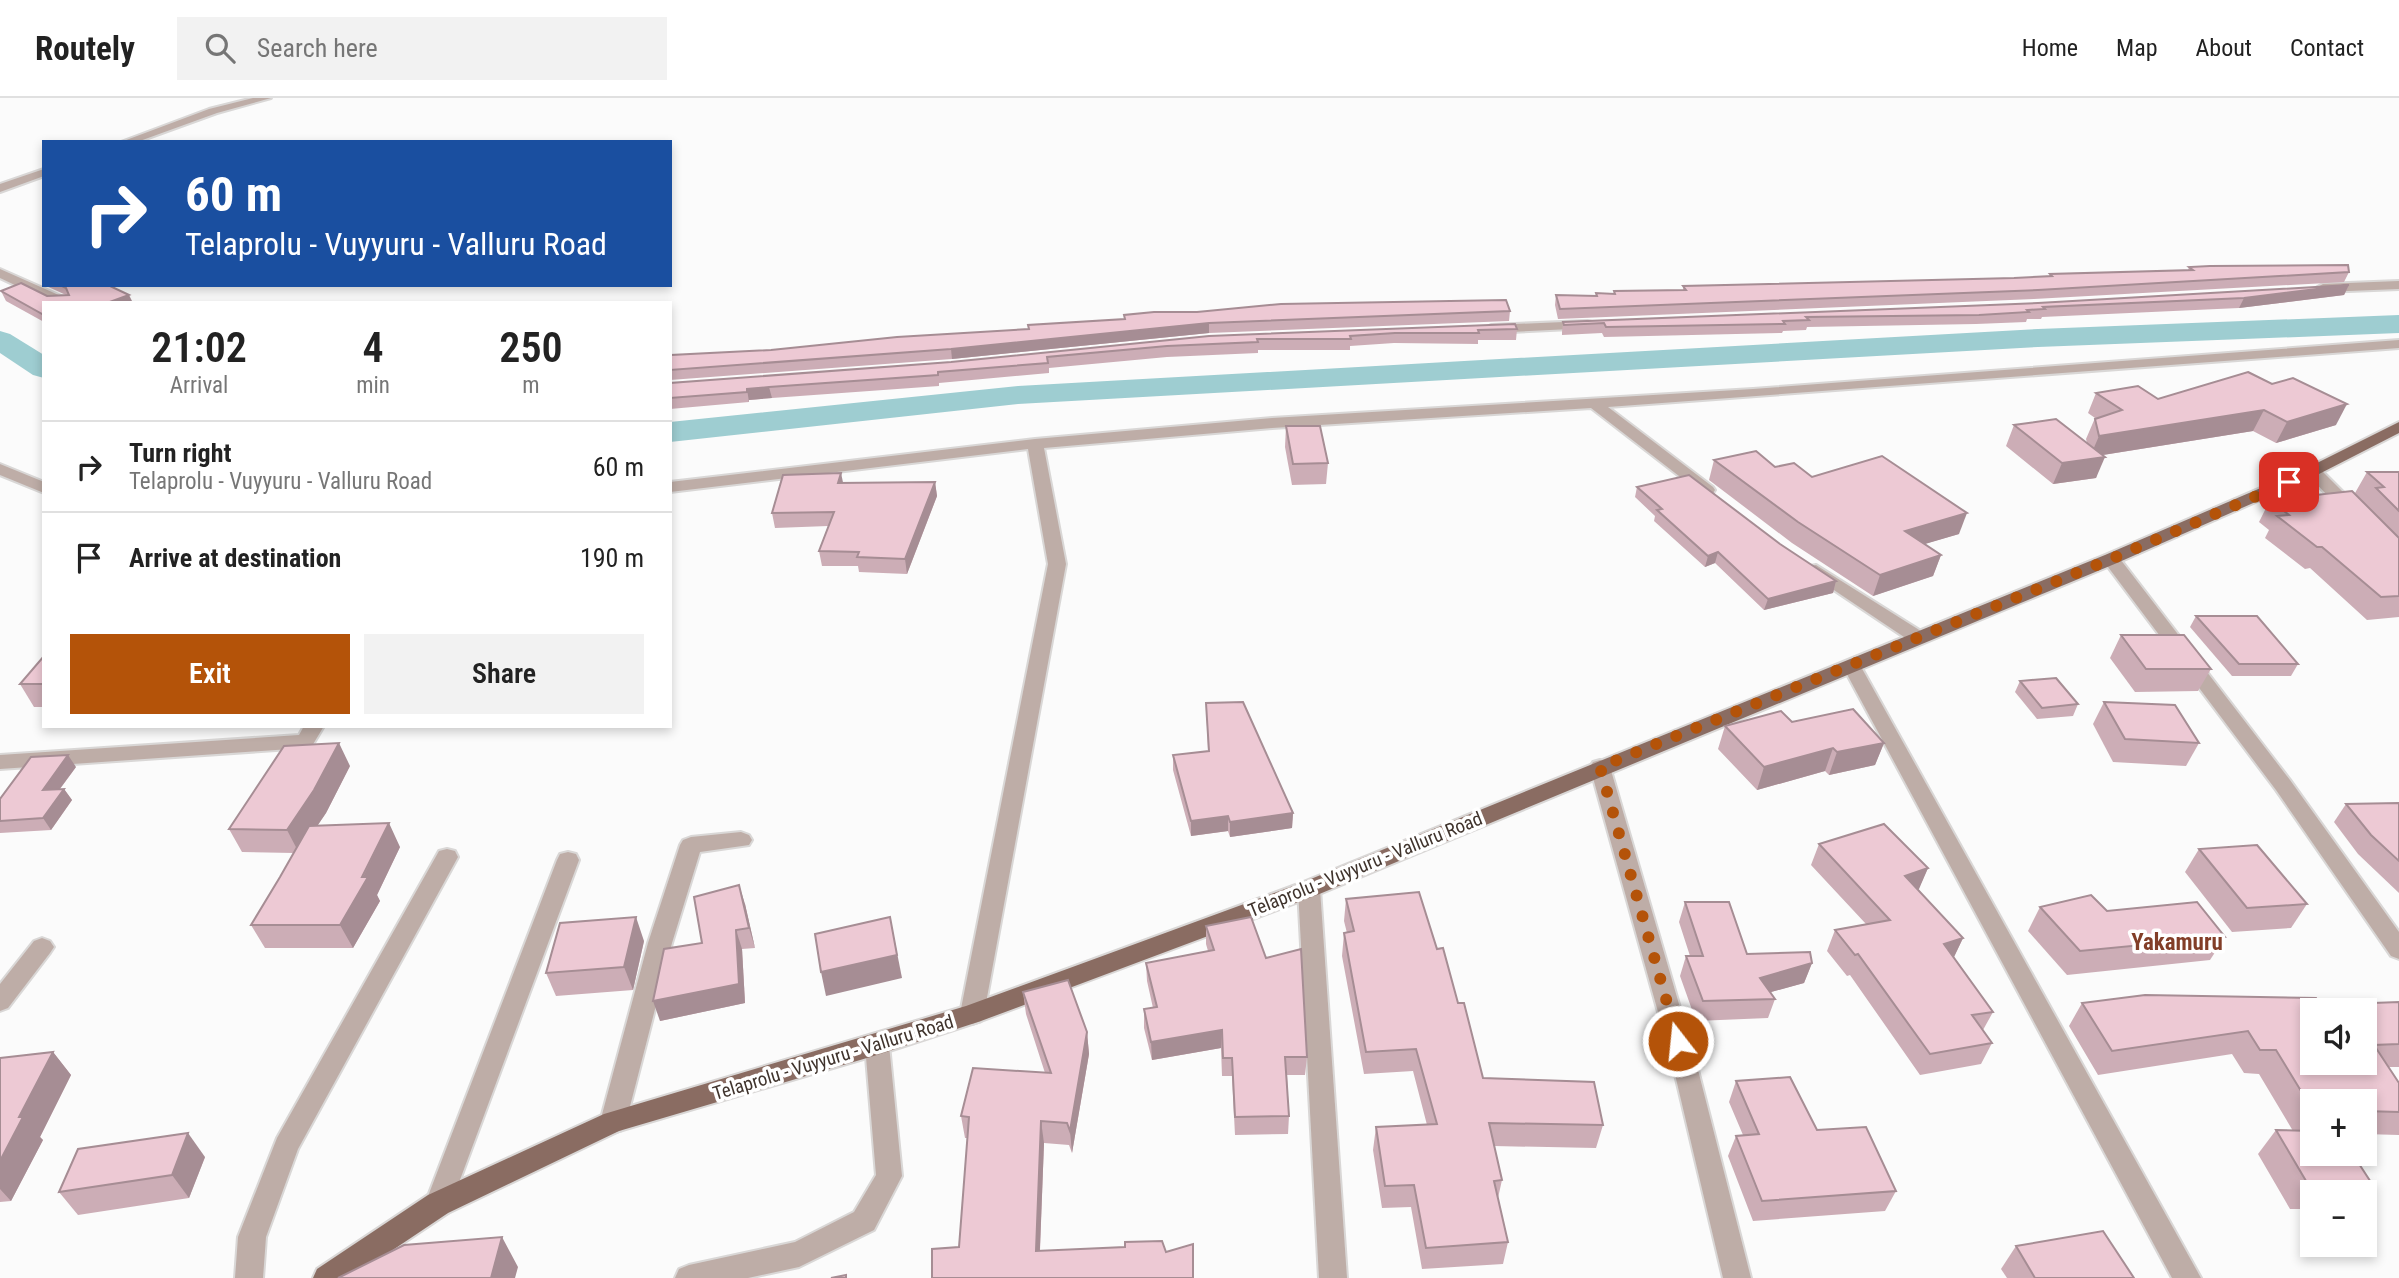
<!DOCTYPE html>
<html lang="en">
<head>
<meta charset="utf-8">
<style>
	body { margin:0; font-family:"Roboto Condensed",sans-serif; background:#f2f2f2; color:#222; height:100vh; display:flex; flex-direction:column; font-size:26px; white-space:nowrap }
	* { box-sizing:border-box; margin:0 }
	p { font-size:23px; color:#767676 }
	.icon { flex:none; width:38px; height:38px; fill:none; stroke:currentColor; stroke-width:2; stroke-linecap:round; stroke-linejoin:round }
	.map { position:relative; flex:1; overflow:hidden }
	.panel { position:absolute; left:42px; top:203px; width:630px; height:427px; display:flex; flex-direction:column; background:#fff; border-radius:0px; box-shadow:0 4px 10px #0003 }
	.panel>* { flex:none }
	.hud { position:absolute; left:42px; top:42px; width:630px; height:147px; border-radius:0px; box-shadow:0 4px 10px #0003; background:#1a4fa0; color:#fff; overflow:hidden }
	.controls { position:absolute; left:2300px; top:900px; display:grid; gap:14px }
	.controls a { display:grid; place-items:center; width:77px; height:77px; border-radius:0px; background:#fff; box-shadow:0 4px 10px #0003; font-size:35px }
	.pin { position:absolute; display:grid; place-items:center; width:60px; height:60px; color:#fff; margin:-30px; border-radius:14px; box-shadow:0 4px 10px #0006 }
	.me { position:absolute; width:77px; margin:-38px; rotate:344deg; stroke-linejoin:round; filter:drop-shadow(0 0 5px #0008) }
	.turn { display:flex; align-items:center; gap:24px; height:147px; padding:0 28px; font-size:32px }
	.turn .icon { width:91px; height:91px; stroke-width:2.5 }
	.turn b { display:block; font-size:49px; line-height:60px }
	.eta { display:flex; justify-content:space-evenly; align-items:center; height:119px; text-align:center }
	.eta b { font-size:42px; font-weight:600; line-height:49px }
	.primary-button { display:flex; gap:14px; margin-top:auto; padding:14px 28px }
	.primary-button a { flex:1; height:80px; border-radius:0px; background:#b45309; color:#fff; font-size:28px; font-weight:600; line-height:80px; text-align:center }
	.primary-button a+a { background:#f2f2f2; color:#222 }
	ul { padding:0; list-style:none }
	li { display:flex; align-items:center; gap:21px; height:91px; padding:0 28px; border-top:2px solid #e0e0e0 }
	li div { flex:1 }
	li b { display:block; font-size:26px }
	li em { font-style:normal }
	header { display:flex; align-items:center; gap:42px; box-sizing:border-box; height:98px; padding:0 35px; background:#fff; border-bottom:2px solid #e0e0e0 }
	header strong { font-size:33px }
	nav { display:flex; gap:38px; margin-inline-start:auto; font-size:24px }
	.search { width:490px; height:63px; background:#f2f2f2; display:flex; align-items:center; gap:18px; box-sizing:border-box; padding:0 24px; border-radius:0px; color:#767676; font-size:26px }
	.map>svg:first-child { display:block }
</style>
</head>
<body>
<header>
<strong>Routely</strong>
<div class="search"><svg class="icon" aria-label="search" viewBox="0 0 24 24"><circle cx="10" cy="10" r="6"/><path d="M15 15l6 6"/></svg>Search here</div>
<nav><a>Home</a><a>Map</a><a>About</a><a>Contact</a></nav>
</header>
<div class="map">
<svg width="2399" height="1180" viewBox="0 0 2399 1180">
	<rect width="100%" height="100%" fill="#fbfbfb"/>
	<g fill="none" stroke-linecap="round" stroke-linejoin="round">
		<g fill="#9ecdd1" fill-rule="evenodd">
			<polygon points="2399,217 2399,235 2038,249 1018,306 670,344 670,324 1018,288 2038,231"/>
			<polygon points="0,233 10,236 44,257 44,280 33,277 0,255"/>
		</g>
		<defs>
			<g id="minor">
				<polygon points="253,0 271,0 217,15 137,44 121,44 209,11"/>
				<polygon points="44,71 44,78 0,94 0,86"/>
				<polygon points="0,171 70,202 72,205 53,205 0,180"/>
				<polygon points="2399,183 2399,191 2323,194 2316,190 2323,186"/>
				<polygon points="1587,223 1592,224 1592,230 1491,235 1484,231 1491,227"/>
				<polygon points="2399,242 2399,250 1608,309 1713,389 1715,392 1713,395 1701,395 1591,310 1272,330 1044,350 1066,466 984,916 981,923 972,926 963,923 960,916 1048,466 1028,351 670,394 670,384 1035,341 1272,320 1753,291"/>
				<polygon points="0,366 44,384 44,395 0,377"/>
				<polygon points="2313,368 2319,370 2358,409 2360,413 2358,417 2346,417 2307,376 2305,373 2307,370"/>
				<polygon points="2111,456 2117,457 2290,682 2399,834 2399,861 2391,858 2276,692 2105,465 2102,461"/>
				<polygon points="1816,467 1924,535 1926,539 1924,543 1910,543 1810,476 1807,472 1810,468"/>
				<polygon points="1851,561 1860,567 2201,1180 2172,1180 1842,567"/>
				<polygon points="304,628 324,628 312,648 305,650 0,671 0,657 299,637"/>
				<polygon points="1600,662 1607,664 1610,669 1697,968 1751,1180 1723,1180 1673,968 1590,669 1593,664"/>
				<polygon points="741,734 749,737 752,742 749,747 700,754 672,845 626,1024 622,1032 613,1035 604,1032 600,1024 648,845 680,747 683,742 691,739"/>
				<polygon points="447,751 455,753 458,759 298,1051 266,1139 263,1180 235,1180 238,1139 277,1040 439,753"/>
				<polygon points="568,754 576,756 579,762 451,1106 448,1115 438,1118 428,1115 425,1106 557,762 560,756"/>
				<polygon points="1309,783 1317,785 1320,791 1347,1180 1319,1180 1298,791 1301,785"/>
				<polygon points="42,840 50,843 54,849 50,855 8,910 0,913 0,886 34,843"/>
				<polygon points="877,937 886,940 889,947 902,1078 874,1132 799,1169 748,1180 675,1180 679,1171 689,1167 795,1144 854,1114 876,1077 865,947 868,940"/>
			</g>
			<polygon id="primary" points="2399,324 2399,335 2319,376 2117,465 1317,797 981,923 877,957 619,1033 448,1115 351,1180 313,1180 317,1171 428,1097 604,1016 966,908 1301,785 2105,457 2307,370"/>
		</defs>
		<use href="#minor" stroke="#d9d7d6" stroke-width="4"/>
		<use href="#primary" stroke="#d9d7d6" stroke-width="4"/>
		<use href="#minor" fill="#beada7" fill-rule="evenodd"/>
		<use href="#primary" fill="#8a6c62" fill-rule="evenodd"/>
	</g>
	<g fill="#ccadb6">
		<polygon points="2189,169 2349,174 2344,184 2034,201 1558,221 1555,207 1556,197 1596,198 1596,195 1614,196 1614,193 1683,192 1683,188 2014,180 2049,178 2050,176 2188,172"/>
		<polygon points="44,187 108,187 44,205 44,224 6,203 1,193 47,198 66,197"/>
		<polygon points="2349,187 2344,197 2239,210 2042,219 2041,221 2027,221 2026,224 1976,226 1807,229 1806,232 1783,233 1782,235 1604,239 1602,235 1562,237 1562,234 1563,224 2038,205"/>
		<polygon points="1510,213 1509,223 1209,235 952,261 670,282 671,257 771,252 1028,231 1124,221 1124,217"/>
		<polygon points="1517,231 1516,242 1478,242 1478,246 1394,245 1350,248 1350,252 1258,252 1258,255 1167,259 1049,270 1049,275 939,285 939,288 772,300 749,302 749,304 670,311 670,285 951,264 1209,238"/>
		<polygon points="2248,274 2336,327 2276,345 2253,333 2103,357 2096,380 2053,386 2006,348 2014,327 2087,345 2086,341 2095,320 2088,315 2096,295 2158,301"/>
		<polygon points="1286,328 1328,365 1326,386 1292,387 1285,349"/>
		<polygon points="1714,362 1775,369 1812,379 1959,436 1924,446 1941,457 1933,478 1873,498 1792,445 1709,382"/>
		<polygon points="2367,374 2399,374 2399,519 2367,522 2310,470 2305,471 2265,440 2269,432 2259,424 2270,402 2366,407 2355,395"/>
		<polygon points="935,384 937,398 907,476 859,474 858,468 822,468 819,453 828,428 775,430 772,415 843,385"/>
		<polygon points="1637,389 1780,446 1836,483 1833,495 1764,512 1715,465 1705,469 1654,423 1655,418 1635,399"/>
		<polygon points="2196,518 2298,566 2291,578 2232,578 2190,529"/>
		<polygon points="2121,537 2211,571 2198,593 2135,594 2110,560"/>
		<polygon points="44,558 44,609 34,609 20,586"/>
		<polygon points="2020,583 2078,606 2073,618 2037,621 2015,594"/>
		<polygon points="2104,604 2199,645 2186,668 2113,664 2093,626"/>
		<polygon points="1206,605 1293,715 1292,730 1230,739 1228,733 1191,738 1173,672 1173,657 1208,653"/>
		<polygon points="1792,624 1884,645 1875,667 1829,677 1825,673 1757,692 1718,651 1725,628"/>
		<polygon points="350,668 326,715 317,728 400,749 377,797 380,803 353,850 265,850 251,827 280,779 294,755 242,754 229,731"/>
		<polygon points="76,669 60,691 64,691 72,702 51,732 0,735 0,701"/>
		<polygon points="2399,705 2399,795 2358,756 2334,724 2346,706"/>
		<polygon points="1819,746 1928,770 1918,792 1963,840 1954,859 1993,914 1983,932 1992,945 1981,966 1920,977 1850,877 1847,878 1827,853 1835,832 1866,826 1811,767"/>
		<polygon points="2199,751 2307,806 2291,830 2232,834 2185,774"/>
		<polygon points="1346,801 1437,851 1458,905 1483,980 1603,1027 1596,1050 1494,1048 1502,1082 1498,1100 1508,1144 1503,1166 1422,1171 1411,1109 1382,1110 1373,1052 1376,1029 1427,1027 1413,973 1364,976 1342,858 1344,835 1347,835 1344,823"/>
		<polygon points="1685,804 1747,856 1812,865 1804,885 1771,894 1775,901 1768,920 1696,923 1680,878 1686,858 1690,858 1679,824"/>
		<polygon points="745,806 755,850 742,851 745,905 660,923 702,845"/>
		<polygon points="2040,809 2107,813 2225,839 2210,862 2067,877 2028,833"/>
		<polygon points="1206,828 1266,860 1307,959 1305,977 1287,977 1289,1018 1288,1036 1235,1037 1232,978 1222,978 1221,950 1152,962 1144,930 1144,911 1153,910 1147,883 1146,865 1208,853 1206,846"/>
		<polygon points="644,843 633,892 556,898 546,875"/>
		<polygon points="1023,894 1087,934 1089,956 1072,1055 1069,1047 1044,1045 1040,1152 1166,1154 1193,1180 959,1149 968,1040 965,1040 961,1018 1045,975 1026,916"/>
		<polygon points="2399,904 2399,969 2388,969 2399,985 2399,1037 2364,1036 2364,1003 2312,1003 2312,1055 2374,1089 2364,1100 2364,1094 2312,1094 2312,1111 2290,1111 2258,1056 2276,1032 2293,1033 2259,976 2244,975 2232,956 2098,977 2069,928 2082,905 2320,907"/>
		<polygon points="53,954 71,977 40,1039 43,1042 11,1103 0,1104 0,960"/>
		<polygon points="1736,983 1817,1032 1896,1093 1885,1113 1753,1123 1728,1058 1736,1038 1743,1037 1729,1004"/>
		<polygon points="205,1059 189,1100 78,1117 59,1094"/>
		<polygon points="2016,1148 2134,1180 2007,1180 2001,1171"/>
	</g>
	<g fill="#a68d94">
		<polygon points="2349,187 2344,197 2239,210 2244,200"/>
		<polygon points="129,197 133,205 107,205"/>
		<polygon points="1209,225 1209,235 952,261 951,251"/>
		<polygon points="769,289 772,300 749,302 749,304 747,291"/>
		<polygon points="2347,306 2336,327 2276,345 2287,324"/>
		<polygon points="2264,312 2253,333 2090,359 2099,338"/>
		<polygon points="2105,359 2096,380 2053,386 2062,365"/>
		<polygon points="841,375 844,389 838,385"/>
		<polygon points="935,384 937,398 907,476 905,461"/>
		<polygon points="1967,415 1959,436 1898,454 1905,433"/>
		<polygon points="1718,454 1715,465 1705,469 1708,458"/>
		<polygon points="1941,457 1933,478 1873,498 1880,477"/>
		<polygon points="1836,483 1833,495 1764,512 1768,501"/>
		<polygon points="339,645 350,668 326,715 299,755 287,732"/>
		<polygon points="1884,645 1875,667 1829,677 1837,654"/>
		<polygon points="1833,650 1825,673 1757,692 1764,669"/>
		<polygon points="68,657 76,669 50,704 43,692"/>
		<polygon points="64,691 72,702 51,732 43,720"/>
		<polygon points="1293,715 1292,730 1230,739 1230,724"/>
		<polygon points="1228,718 1228,733 1191,738 1191,723"/>
		<polygon points="389,725 400,749 377,797 380,803 353,850 340,827"/>
		<polygon points="1928,770 1919,791 1896,798 1905,778"/>
		<polygon points="739,787 745,806 755,850 749,830"/>
		<polygon points="636,819 644,843 633,892 624,869"/>
		<polygon points="890,819 902,880 826,898 821,874"/>
		<polygon points="736,832 742,851 745,905 660,923 653,903"/>
		<polygon points="1963,840 1953,861 1944,846"/>
		<polygon points="1812,865 1804,885 1753,899 1760,880"/>
		<polygon points="1222,932 1221,950 1152,962 1151,944"/>
		<polygon points="1087,934 1089,956 1072,1055 1070,1033"/>
		<polygon points="53,954 71,977 40,1039 43,1042 11,1103 0,1091 0,1063 19,1019"/>
		<polygon points="1041,1023 1044,1045 1039,1174 1036,1153"/>
		<polygon points="188,1035 205,1059 189,1100 172,1077"/>
		<polygon points="502,1139 518,1169 515,1180 491,1180"/>
	</g>
	<g fill="#edc9d4" stroke="#a68d94" stroke-width="2" fill-rule="evenodd">
		<polygon points="2348,167 2349,174 2038,192 1560,211 1556,197 1597,198 1596,195 1615,196 1614,193 1686,192 1683,188 2014,180 2052,178 2050,176 2193,172 2189,169 2210,168"/>
		<polygon points="21,185 47,198 69,197 66,190 60,187 108,187 129,197 107,205 44,205 44,217 1,193"/>
		<polygon points="2349,187 2244,200 2043,209 2045,211 2027,212 2029,214 1979,217 1806,219 1809,222 1783,223 1785,226 1606,229 1604,225 1564,227 1563,224 2038,205"/>
		<polygon points="1506,202 1510,213 1209,225 951,251 670,272 671,257 771,252 897,239 1029,231 1028,227 1125,221 1124,217 1154,214 1197,214 1281,206"/>
		<polygon points="1515,226 1517,231 1478,232 1479,235 1395,235 1350,238 1351,241 1257,241 1258,244 1167,248 1047,259 1048,265 938,274 938,277 769,289 747,291 747,294 670,300 670,285 951,264 1209,238"/>
		<polygon points="2248,274 2272,286 2293,280 2347,306 2287,324 2264,312 2099,338 2095,321 2122,312 2096,295 2138,288 2158,301"/>
		<polygon points="2056,321 2105,359 2062,365 2014,327"/>
		<polygon points="1286,328 1320,328 1328,365 1293,366"/>
		<polygon points="1756,353 1775,369 1794,365 1812,379 1882,358 1967,415 1905,433 1941,457 1880,477 1798,424 1714,362"/>
		<polygon points="2367,374 2399,374 2399,413 2376,390 2384,389"/>
		<polygon points="841,375 838,385 935,384 905,461 857,459 859,454 819,453 834,414 772,415 783,377"/>
		<polygon points="1689,377 1780,446 1836,483 1768,501 1718,454 1708,458 1657,412 1662,411 1637,389"/>
		<polygon points="2352,393 2399,440 2399,498 2381,499 2322,449 2317,449 2277,418 2289,417 2270,402"/>
		<polygon points="2196,518 2257,518 2298,566 2239,566"/>
		<polygon points="2121,537 2184,537 2211,571 2146,571"/>
		<polygon points="44,558 44,586 20,586"/>
		<polygon points="2056,580 2078,606 2042,610 2020,583"/>
		<polygon points="1243,604 1293,715 1230,724 1228,718 1191,723 1173,657 1209,653 1206,605"/>
		<polygon points="2104,604 2175,607 2199,645 2125,641"/>
		<polygon points="1853,611 1884,645 1837,654 1833,650 1764,669 1725,628 1781,613 1792,624"/>
		<polygon points="339,645 314,692 287,732 229,731 284,648"/>
		<polygon points="68,657 43,692 64,691 43,720 0,723 0,701 31,659"/>
		<polygon points="2399,705 2399,763 2371,737 2346,706"/>
		<polygon points="389,725 362,779 368,779 340,827 251,827 280,779 309,728"/>
		<polygon points="1884,726 1928,770 1905,778 1963,840 1944,846 1993,914 1972,917 1992,945 1930,956 1858,856 1855,857 1835,832 1890,822 1819,746"/>
		<polygon points="2257,747 2307,806 2247,810 2199,751"/>
		<polygon points="739,787 749,830 736,832 739,886 653,903 664,851 702,845 694,799"/>
		<polygon points="1419,794 1437,851 1443,850 1458,905 1464,905 1483,980 1594,984 1603,1027 1489,1025 1502,1082 1494,1083 1508,1144 1426,1150 1414,1087 1385,1088 1376,1029 1437,1026 1416,951 1366,954 1344,835 1354,833 1346,801"/>
		<polygon points="2091,797 2107,813 2197,804 2225,839 2080,853 2040,809"/>
		<polygon points="1685,804 1729,804 1747,856 1810,854 1812,865 1760,880 1775,901 1703,903 1686,858 1703,858"/>
		<polygon points="636,819 624,869 546,875 560,825"/>
		<polygon points="890,819 897,857 821,874 815,836"/>
		<polygon points="1251,819 1266,860 1301,851 1307,959 1285,959 1289,1018 1235,1019 1232,960 1223,960 1222,932 1151,944 1144,911 1157,909 1146,865 1214,852 1206,828"/>
		<polygon points="1068,882 1087,934 1070,1033 1067,1025 1041,1023 1036,1153 1125,1149 1125,1144 1162,1143 1166,1154 1193,1146 1193,1180 932,1180 932,1151 959,1149 969,1019 961,1018 973,970 1051,975 1023,894"/>
		<path d="M2145,897L2316,900L2320,907L2399,904V946L2374,947L2399,985V1014L2364,1013V1003H2312V1011L2276,952H2260L2248,933L2112,953L2082,905ZM2312,912H2364V964H2312Z"/>
		<polygon points="53,954 19,1019 23,1019 0,1063 0,960"/>
		<polygon points="1790,979 1817,1032 1866,1029 1896,1093 1762,1103 1736,1038 1759,1036 1736,983"/>
		<polygon points="2276,1032 2312,1033 2312,1055 2352,1055 2374,1089 2309,1088"/>
		<polygon points="188,1035 172,1077 59,1094 78,1051"/>
		<polygon points="2103,1133 2134,1180 2035,1180 2016,1148"/>
		<polygon points="502,1139 491,1180 338,1180 404,1147"/>
		<polygon points="846,1177 846,1180 831,1180"/>
	</g>
	<g fill="none" stroke-linecap="round" stroke-linejoin="round">
		<polyline stroke="#b45309" stroke-width="12" stroke-dasharray="0 21.6" points="1678,943 1600,669 2111,461 2289,384"/>
	</g>
	<g text-anchor="middle" stroke-width="7" stroke-linejoin="round" paint-order="stroke">
		<g font-size="19" fill="#40342d" stroke="#fff">
			<text transform="translate(1365 766) rotate(-22)" y="7">Telaprolu - Vuyyuru - Valluru Road</text>
			<text transform="translate(833 959) rotate(-17)" y="7">Telaprolu - Vuyyuru - Valluru Road</text>
		</g>
		<g font-size="23" font-weight="bold" fill="#823e28" stroke="#fff">
			<text x="2177" y="852">Yakamuru</text>
		</g>
	</g>
</svg>
<div class="controls">
<a><svg class="icon" aria-label="sound" viewBox="0 0 24 24"><path d="M4 9h4l5-4v14l-5-4H4zM17 9q2 3 0 6"/></svg></a>
<a>+</a>
<a>−</a>
</div>
<div class="pin" style="left:2289px;top:384px;background:#d93025"><svg class="icon" aria-label="arrive" viewBox="0 0 24 24"><path d="M6 21V4h12l-3 4 3 4H6"/></svg></div>
<svg class="me" style="left:1678px;top:943px" viewBox="-20 -20 40 40"><circle r="17" fill="#b45309" stroke="#fff" stroke-width="3"/><path d="M0-11L8 9 0 5-8 9z" fill="#fff"/></svg>
<div class="hud">
<div class="turn"><svg class="icon" aria-label="right" viewBox="0 0 24 24"><path d="M7 20v-9h11M14 6l5 5-5 5"/></svg><div><b>60 m</b>Telaprolu - Vuyyuru - Valluru Road</div></div>
</div>
<section class="panel">
<div class="eta">
<div><b>21:02</b><p>Arrival</p></div>
<div><b>4</b><p>min</p></div>
<div><b>250</b><p>m</p></div>
</div>
<ul>
<li><svg class="icon" aria-label="right" viewBox="0 0 24 24"><path d="M7 20v-9h11M14 6l5 5-5 5"/></svg><div><b>Turn right</b><p>Telaprolu - Vuyyuru - Valluru Road</p></div><em>60 m</em></li>
<li><svg class="icon" aria-label="arrive" viewBox="0 0 24 24"><path d="M6 21V4h12l-3 4 3 4H6"/></svg><div><b>Arrive at destination</b></div><em>190 m</em></li>
</ul>
<div class="primary-button"><a>Exit</a><a>Share</a></div>
</section>
</div>
</body>
</html>
